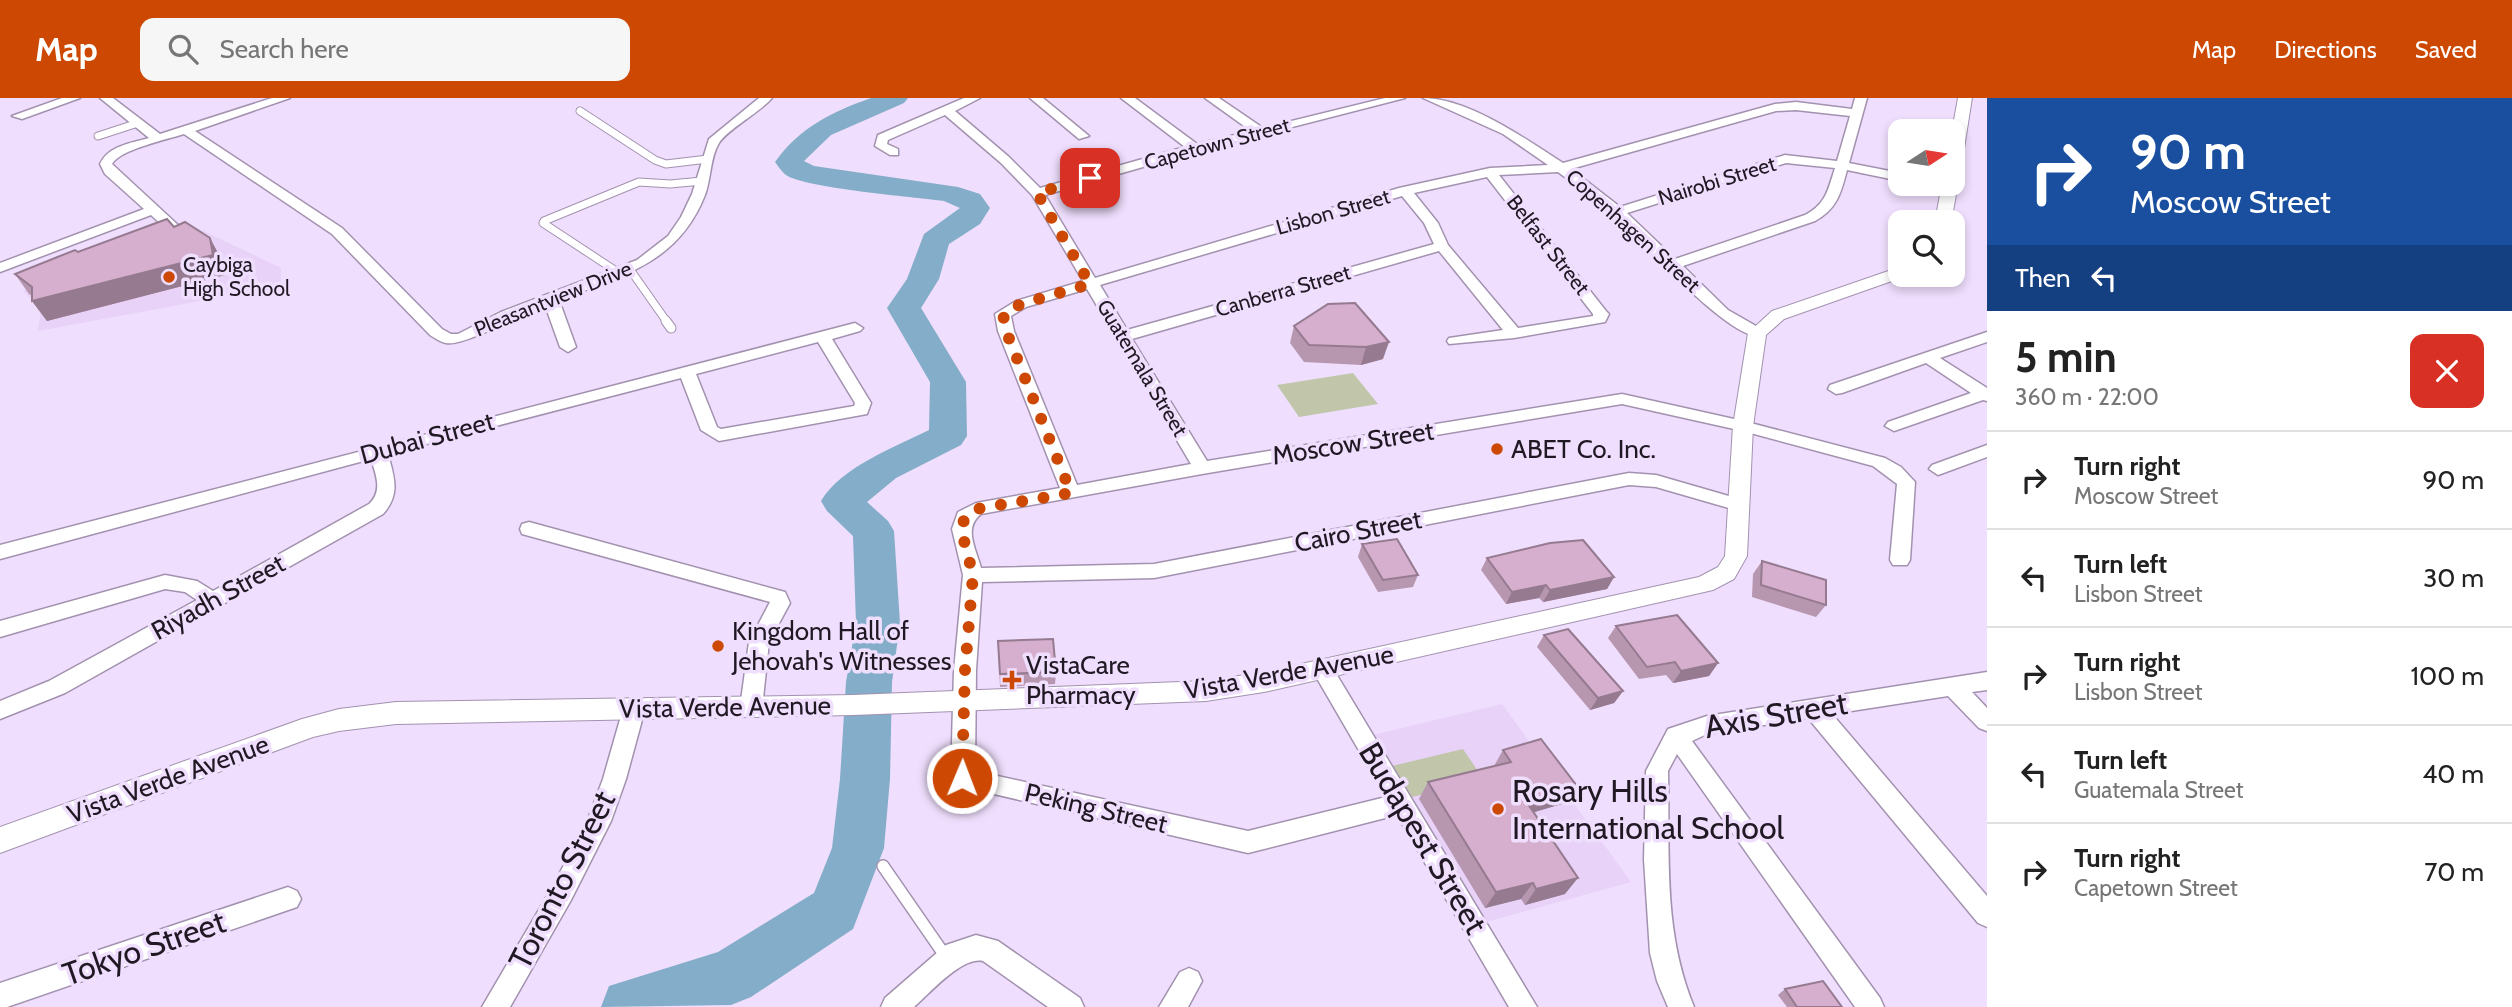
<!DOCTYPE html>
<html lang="en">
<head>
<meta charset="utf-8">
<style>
	body { margin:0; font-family:Cabin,sans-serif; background:#f6f6f6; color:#222; height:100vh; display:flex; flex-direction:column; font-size:26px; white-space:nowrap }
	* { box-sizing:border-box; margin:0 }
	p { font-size:23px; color:#767676 }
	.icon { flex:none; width:38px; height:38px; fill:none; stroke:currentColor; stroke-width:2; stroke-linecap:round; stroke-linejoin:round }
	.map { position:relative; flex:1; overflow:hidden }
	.sheet { display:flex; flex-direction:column; background:#fff; width:525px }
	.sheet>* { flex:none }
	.hud { background:#1a4fa0; color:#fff; overflow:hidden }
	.needle { width:46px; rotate:78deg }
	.tools { position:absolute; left:1888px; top:21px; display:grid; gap:14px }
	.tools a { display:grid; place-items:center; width:77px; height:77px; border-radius:14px; background:#fff; box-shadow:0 4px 10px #0003; font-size:35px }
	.pin { position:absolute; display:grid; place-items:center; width:60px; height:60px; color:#fff; margin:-30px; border-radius:14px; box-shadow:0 4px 10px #0006 }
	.me { position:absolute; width:77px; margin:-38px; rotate:1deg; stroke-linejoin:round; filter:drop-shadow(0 0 5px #0008) }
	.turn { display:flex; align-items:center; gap:24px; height:147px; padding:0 28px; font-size:32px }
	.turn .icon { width:91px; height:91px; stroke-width:2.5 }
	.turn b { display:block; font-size:49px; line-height:60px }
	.then { display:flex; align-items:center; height:66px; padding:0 28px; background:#0003; gap:14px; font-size:26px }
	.round { display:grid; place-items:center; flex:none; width:74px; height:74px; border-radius:14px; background:#f6f6f6 }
	.overview { display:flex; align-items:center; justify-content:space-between; height:119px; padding:0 28px }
	h1 { font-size:42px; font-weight:700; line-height:52px }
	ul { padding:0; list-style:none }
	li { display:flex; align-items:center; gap:21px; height:98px; padding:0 28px; border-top:2px solid #e0e0e0 }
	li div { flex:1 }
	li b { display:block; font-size:26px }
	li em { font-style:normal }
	header { display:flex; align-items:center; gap:42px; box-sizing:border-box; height:98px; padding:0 35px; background:#cd4803; color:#fff }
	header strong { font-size:33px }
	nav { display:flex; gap:38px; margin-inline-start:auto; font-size:24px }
	.search { width:490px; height:63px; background:#f6f6f6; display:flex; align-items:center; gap:18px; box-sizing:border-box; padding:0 24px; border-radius:14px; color:#767676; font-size:26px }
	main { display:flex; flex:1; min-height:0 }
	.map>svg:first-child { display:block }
</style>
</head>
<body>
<header>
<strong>Map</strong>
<div class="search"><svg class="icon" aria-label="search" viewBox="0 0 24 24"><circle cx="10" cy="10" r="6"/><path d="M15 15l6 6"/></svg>Search here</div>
<nav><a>Map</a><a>Directions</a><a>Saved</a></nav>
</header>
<main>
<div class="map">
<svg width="1987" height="909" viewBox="0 0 1987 909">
	<rect width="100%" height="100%" fill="#efdefd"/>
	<g fill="#e8d2f8">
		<polygon points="189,126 281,170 281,188 38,233 41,211 23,193"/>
		<polygon points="1502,606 1631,784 1486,824 1373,637"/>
	</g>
	<g fill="#c1c6ab">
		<polygon points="1353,275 1378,306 1299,319 1277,287"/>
		<polygon points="1463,651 1484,682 1412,699 1392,668"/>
	</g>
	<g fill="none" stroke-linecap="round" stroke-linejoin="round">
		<path fill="#83adc8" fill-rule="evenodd" d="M871,0H908L904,5L831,37L804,63L814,68L958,89L980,96L990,110L980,126L949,146L939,181L921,210L966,284L967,338L961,347L896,380L867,404L888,423L894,433L900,525L892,584L890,681L884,750L853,831L751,899L731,907L601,909L609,888L718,854L814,795L832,750L840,681L846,584L856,525L853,438L827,413L821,403C841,369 895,349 929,332L930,284L887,210L907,181L924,136L960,110L944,103C914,99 805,90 786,77C782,74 778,68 775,64C800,29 832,14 871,0Z"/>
		<defs>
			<g id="service-far2">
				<polyline points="580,13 655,62 666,66 708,61"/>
				<polyline points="98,38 138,25"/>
				<polyline points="629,170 667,224"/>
				<polyline points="619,175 543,125 544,123 639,84 670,86 702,83"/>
			</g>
			<polyline id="service-far1" points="666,223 671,230"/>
			<polyline id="service" points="883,768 948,862"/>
			<g id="minor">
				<polygon points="62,0 80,0 22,21 12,18"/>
				<path d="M100,0H113L160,36L272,0H290L195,33L342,130L442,231L451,236H458L501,214L637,162L668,138L681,119L692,96L709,41L759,0H772C759,15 728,31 719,45C710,59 711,82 705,97C678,166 621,178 559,202L576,249L568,254L560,249L545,207C525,215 462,249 446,245C440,244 435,240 430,237L332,136L184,36C168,41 119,52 112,66L178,127V133H168L151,117L0,174V165L144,111L105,76L100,66C108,48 131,45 149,40Z"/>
				<path d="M964,0H980L955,13L1009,59L1040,90L1185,49L1121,0H1135L1197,46L1251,33L1205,0H1219L1263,30L1385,0H1405L1199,53L1045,97L1095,180L1399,90L1490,70L1548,67L1503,36L1423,0C1468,0 1526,41 1563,65L1775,6L1796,4L1852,11L1855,0H1867L1849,65L1900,75V83L1847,72C1841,95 1837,111 1815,123L1683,168L1728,212L1763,232L1765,235L1763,238C1732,246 1639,140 1614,117C1596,102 1577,88 1558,74L1499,77L1606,213L1609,216L1605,224L1514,240L1449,246L1447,243L1449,240L1503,232L1439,153L1132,241L1207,363L1622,296L1743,323L1885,360L1901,369L1915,384L1910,462L1907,467H1893L1890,462L1897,386L1873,368L1743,333L1622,306L1202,376L981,416C963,430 976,451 981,470L1154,466L1629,375L1656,377L1746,403L1748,407L1746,411L1739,413L1656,389L1629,387L1154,480L982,484L976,572L975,673L1248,733L1386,699L1311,570L1315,564L1322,562L1329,564L1537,909H1509L1397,717L1248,755L955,687L951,680L954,572L963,477L952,431L958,414L976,405L1060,390L998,233L995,216L1016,203L1083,183L1032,97L1001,65L945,17L888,42L887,46L898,51V57H890L875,48L878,37ZM1796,12L1850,18L1837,63L1785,57L1620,109L1571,71L1776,13ZM1786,65L1835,70C1828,92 1826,106 1805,117L1675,161L1627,115ZM1487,79L1593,216V218L1518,230L1448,147L1438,125L1414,95ZM1402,98L1424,125L1434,146L1127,232L1100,187ZM1087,191L1191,366L1077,387L1014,233L1011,218L1026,209Z"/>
				<polygon points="1030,0 1043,0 1089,38 1079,41"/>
				<polygon points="1923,86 1948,86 1956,90 1949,94"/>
				<path d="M855,225L863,230L860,233L832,241L871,305L867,316L719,343L701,332L681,280L388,356C394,379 401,396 383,416L65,595L0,621V603L49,583L197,502L185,494L165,491L0,539V523L165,477L197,483L213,493L369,406C383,393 376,377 371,361L0,461V447ZM818,244L855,305L854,308L721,331L717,329L696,276Z"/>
				<polygon points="1987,234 1987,244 1940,260 1987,290 1987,303 1983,302 1894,333 1885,328 1888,324 1971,295 1926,265 1842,295 1836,296 1828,291 1830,287"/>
				<polygon points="1987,347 1987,359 1938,377 1929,371 1932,367"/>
				<polygon points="529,424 785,494 790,505 769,544 762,610 759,616 751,619 743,616 740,610 749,544 770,504 522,436 520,431 522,426"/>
				<path d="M1987,574V592L1972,594L1987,610V633L1979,630L1948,598L1832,616L1987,798V829L1978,825L1808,620L1707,636L1692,643L1880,900L1884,909H1855L1677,656L1668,673C1670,755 1662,831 1694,909H1668L1657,883L1650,855L1644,762L1646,673L1668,631L1707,618Z"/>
				<polygon points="634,602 642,605 645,611 626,681 611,723 571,802 510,909 482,909 554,786 588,721 603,681 623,611 626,605"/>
				<polygon points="288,789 297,793 301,801 297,809 7,909 0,909 0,885"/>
				<path d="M976,837L998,843L1080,900L1084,909H1048L983,863C962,858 930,895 914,909H881L885,900L946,847Z"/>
				<polygon points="1189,870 1198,874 1202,883 1188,909 1159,909 1180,874"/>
			</g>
			<g id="tertiary">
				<polygon points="1958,0 1972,0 1961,69 1953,74 1952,33"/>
				<polygon points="1953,82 1958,86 1951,124 1935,124 1942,86 1953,86"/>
				<polygon points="1900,169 1900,177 1906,178 1784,221 1766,237 1753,328 1747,458 1734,481 1713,492 1264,594 1206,603 853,617 396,626 339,633 313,639 0,755 0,729 302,621 339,611 396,604 853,597 1206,583 1264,574 1699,479 1718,469 1725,458 1733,328 1748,235 1772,213"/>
			</g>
		</defs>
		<use href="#service-far2" stroke="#a392af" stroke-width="9"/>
		<use href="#service-far1" stroke="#a392af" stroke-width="11"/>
		<use href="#service" stroke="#a392af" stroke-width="14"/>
		<use href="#minor" stroke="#a392af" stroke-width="3"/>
		<use href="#tertiary" stroke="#a392af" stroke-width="2"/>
		<use href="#service-far2" stroke="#fff" stroke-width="7"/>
		<use href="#service-far1" stroke="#fff" stroke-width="9"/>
		<use href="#service" stroke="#fff" stroke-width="11"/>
		<use href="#minor" fill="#fff" fill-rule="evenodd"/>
		<use href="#tertiary" fill="#fff" fill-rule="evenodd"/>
	</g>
	<g fill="#b796b0">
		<polygon points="174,129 210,140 220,159 225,177 47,223 32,203 32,198 29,196 15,176"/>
		<polygon points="1328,206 1383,261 1361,267 1304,264 1290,245 1294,228"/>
		<polygon points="1362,446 1418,477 1413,489 1378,494 1358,459"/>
		<polygon points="1487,460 1614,479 1607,491 1543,504 1539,500 1506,506 1481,472"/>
		<polygon points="1762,463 1826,507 1816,519 1752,499 1753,476"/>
		<polygon points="1616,528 1718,565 1709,578 1673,585 1666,577 1639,581 1608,540"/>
		<polygon points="1544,537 1623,593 1614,605 1590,612 1537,549"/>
		<polygon points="998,543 1056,574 1055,586 1000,589"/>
		<polygon points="1503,652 1565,705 1533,714 1565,796 1525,807 1521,801 1485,810 1419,701 1428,684 1494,668"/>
		<polygon points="1785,891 1842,909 1787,909 1778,897"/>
	</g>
	<g fill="#957a90">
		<polygon points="210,140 220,159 225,177 47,223 32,203"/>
		<polygon points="1389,244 1383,261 1361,267 1366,249"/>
		<polygon points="1614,479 1607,491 1543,504 1550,492"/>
		<polygon points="1546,487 1539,500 1506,506 1512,494"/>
		<polygon points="1718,565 1709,578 1673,585 1681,573"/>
		<polygon points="1623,593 1614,605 1590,612 1598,600"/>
		<polygon points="1577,688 1565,705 1515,720 1526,703"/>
		<polygon points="1578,780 1565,796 1525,807 1536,791"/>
		<polygon points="1533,785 1521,801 1485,810 1496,794"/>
	</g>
	<g fill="#d5afcd" stroke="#957a90" stroke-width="2">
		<polygon points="167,121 174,129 185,124 210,140 213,157 32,203 32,189 15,176 75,152 78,154"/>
		<polygon points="1355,205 1389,244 1366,249 1309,247 1294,228 1328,206"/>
		<polygon points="1397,441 1418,477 1383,482 1362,446"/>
		<polygon points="1583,442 1614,479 1550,492 1546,487 1512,494 1487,460 1550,445"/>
		<polygon points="1762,463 1826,482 1826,507 1761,487"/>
		<polygon points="1677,517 1718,565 1681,573 1675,564 1647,569 1616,528"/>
		<polygon points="1568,531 1623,593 1598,600 1544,537"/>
		<polygon points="1053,541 1056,574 1000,576 998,543"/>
		<polygon points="1541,641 1577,688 1526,703 1578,780 1536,791 1533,785 1496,794 1428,684 1511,664 1503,652"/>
		<polygon points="1823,883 1842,909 1797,909 1785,891"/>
	</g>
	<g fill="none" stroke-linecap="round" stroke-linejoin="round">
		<polyline stroke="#cd4803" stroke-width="12" stroke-dasharray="0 21.6" points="962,680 965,572 973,477 961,431 965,419 976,411 1071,395 1006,233 1003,216 1021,206 1090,186 1037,95 1090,80"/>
	</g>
	<g fill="#cd4803" stroke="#efdefd" stroke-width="2.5">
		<circle cx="169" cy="179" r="7"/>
		<circle cx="1497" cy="351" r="7"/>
		<circle cx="718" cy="548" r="7"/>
		<path d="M1008.5 571.5h7v7h7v7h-7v7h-7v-7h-7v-7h7z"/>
		<circle cx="1498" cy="711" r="7"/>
	</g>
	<g text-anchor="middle" stroke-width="7" stroke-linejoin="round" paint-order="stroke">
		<g font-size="21" fill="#201924" stroke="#efdefd">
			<text transform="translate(1217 46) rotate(-15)" y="7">Capetown Street</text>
			<text transform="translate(1717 83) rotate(-17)" y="7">Nairobi Street</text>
			<text transform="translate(1333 114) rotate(-16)" y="7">Lisbon Street</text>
			<text transform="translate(1633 133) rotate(42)" y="7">Copenhagen Street</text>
			<text transform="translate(1548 147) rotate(52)" y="7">Belfast Street</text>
			<text transform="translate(1283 193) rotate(-16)" y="7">Canberra Street</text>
			<text transform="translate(553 201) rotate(-22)" y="7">Pleasantview Drive</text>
			<text transform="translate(1142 270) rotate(59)" y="7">Guatemala Street</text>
		</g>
		<g font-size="21" fill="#201924" stroke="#efdefd" text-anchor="start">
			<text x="183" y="174">Caybiga<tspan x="183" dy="24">High School</tspan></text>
		</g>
		<g font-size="26" fill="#201924" stroke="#efdefd">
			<text transform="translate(427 340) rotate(-15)" y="9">Dubai Street</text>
			<text transform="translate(1353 345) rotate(-9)" y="9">Moscow Street</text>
			<text transform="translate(1358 433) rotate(-11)" y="9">Cairo Street</text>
			<text transform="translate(218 499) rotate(-29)" y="9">Riyadh Street</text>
			<text transform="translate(1289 574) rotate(-10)" y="9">Vista Verde Avenue</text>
			<text transform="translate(725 609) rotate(-1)" y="9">Vista Verde Avenue</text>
			<text transform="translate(168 681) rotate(-20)" y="9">Vista Verde Avenue</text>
			<text transform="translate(1096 710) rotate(13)" y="9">Peking Street</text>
		</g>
		<g font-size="26" fill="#201924" stroke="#efdefd" text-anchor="start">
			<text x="1511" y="360">ABET Co. Inc.</text>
			<text x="732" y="542">Kingdom Hall of<tspan x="732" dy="30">Jehovah's Witnesses</tspan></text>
			<text x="1026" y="576">VistaCare<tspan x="1026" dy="30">Pharmacy</tspan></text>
		</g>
		<g font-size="32" fill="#201924" stroke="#efdefd">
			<text transform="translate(1776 617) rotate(-10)" y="11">Axis Street</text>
			<text transform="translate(1423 740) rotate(59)" y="11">Budapest Street</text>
			<text transform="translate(562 782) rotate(-63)" y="11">Toronto Street</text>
			<text transform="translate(144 850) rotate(-19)" y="11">Tokyo Street</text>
		</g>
		<g font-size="32" fill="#201924" stroke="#efdefd" text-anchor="start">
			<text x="1512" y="704">Rosary Hills<tspan x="1512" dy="37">International School</tspan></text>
		</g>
	</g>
</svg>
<div class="tools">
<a><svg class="needle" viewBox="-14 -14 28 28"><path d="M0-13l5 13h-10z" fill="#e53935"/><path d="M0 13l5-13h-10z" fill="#767676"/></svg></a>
<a><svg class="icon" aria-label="search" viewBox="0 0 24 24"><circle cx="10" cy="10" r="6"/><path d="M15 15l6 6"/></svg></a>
</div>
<div class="pin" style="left:1090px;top:80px;background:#d93025"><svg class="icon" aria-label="arrive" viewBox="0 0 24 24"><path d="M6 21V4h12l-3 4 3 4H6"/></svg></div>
<svg class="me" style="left:962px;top:680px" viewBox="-20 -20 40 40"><circle r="17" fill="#cd4803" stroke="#fff" stroke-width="3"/><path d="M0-11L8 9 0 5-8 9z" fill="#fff"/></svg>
</div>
<section class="sheet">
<div class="hud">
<div class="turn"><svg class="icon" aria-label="right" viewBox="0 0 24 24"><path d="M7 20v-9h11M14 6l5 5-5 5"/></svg><div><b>90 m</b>Moscow Street</div></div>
<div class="then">Then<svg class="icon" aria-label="left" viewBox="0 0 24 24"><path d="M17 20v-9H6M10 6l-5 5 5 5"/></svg></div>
</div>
<div class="overview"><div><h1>5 min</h1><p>360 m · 22:00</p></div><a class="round" style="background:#d93025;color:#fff"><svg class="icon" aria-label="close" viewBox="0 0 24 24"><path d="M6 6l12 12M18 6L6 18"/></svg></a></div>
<ul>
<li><svg class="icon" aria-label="right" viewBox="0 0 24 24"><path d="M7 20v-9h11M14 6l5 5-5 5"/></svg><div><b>Turn right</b><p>Moscow Street</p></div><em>90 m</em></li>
<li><svg class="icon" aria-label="left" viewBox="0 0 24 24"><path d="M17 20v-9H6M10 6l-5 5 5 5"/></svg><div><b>Turn left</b><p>Lisbon Street</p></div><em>30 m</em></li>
<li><svg class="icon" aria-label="right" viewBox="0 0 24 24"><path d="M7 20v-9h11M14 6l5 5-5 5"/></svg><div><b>Turn right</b><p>Lisbon Street</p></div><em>100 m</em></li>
<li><svg class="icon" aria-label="left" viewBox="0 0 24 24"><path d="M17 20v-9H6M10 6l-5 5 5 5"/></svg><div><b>Turn left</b><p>Guatemala Street</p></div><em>40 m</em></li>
<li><svg class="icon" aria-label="right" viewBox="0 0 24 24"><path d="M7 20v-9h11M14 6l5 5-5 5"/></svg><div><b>Turn right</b><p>Capetown Street</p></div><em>70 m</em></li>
</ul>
</section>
</main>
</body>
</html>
